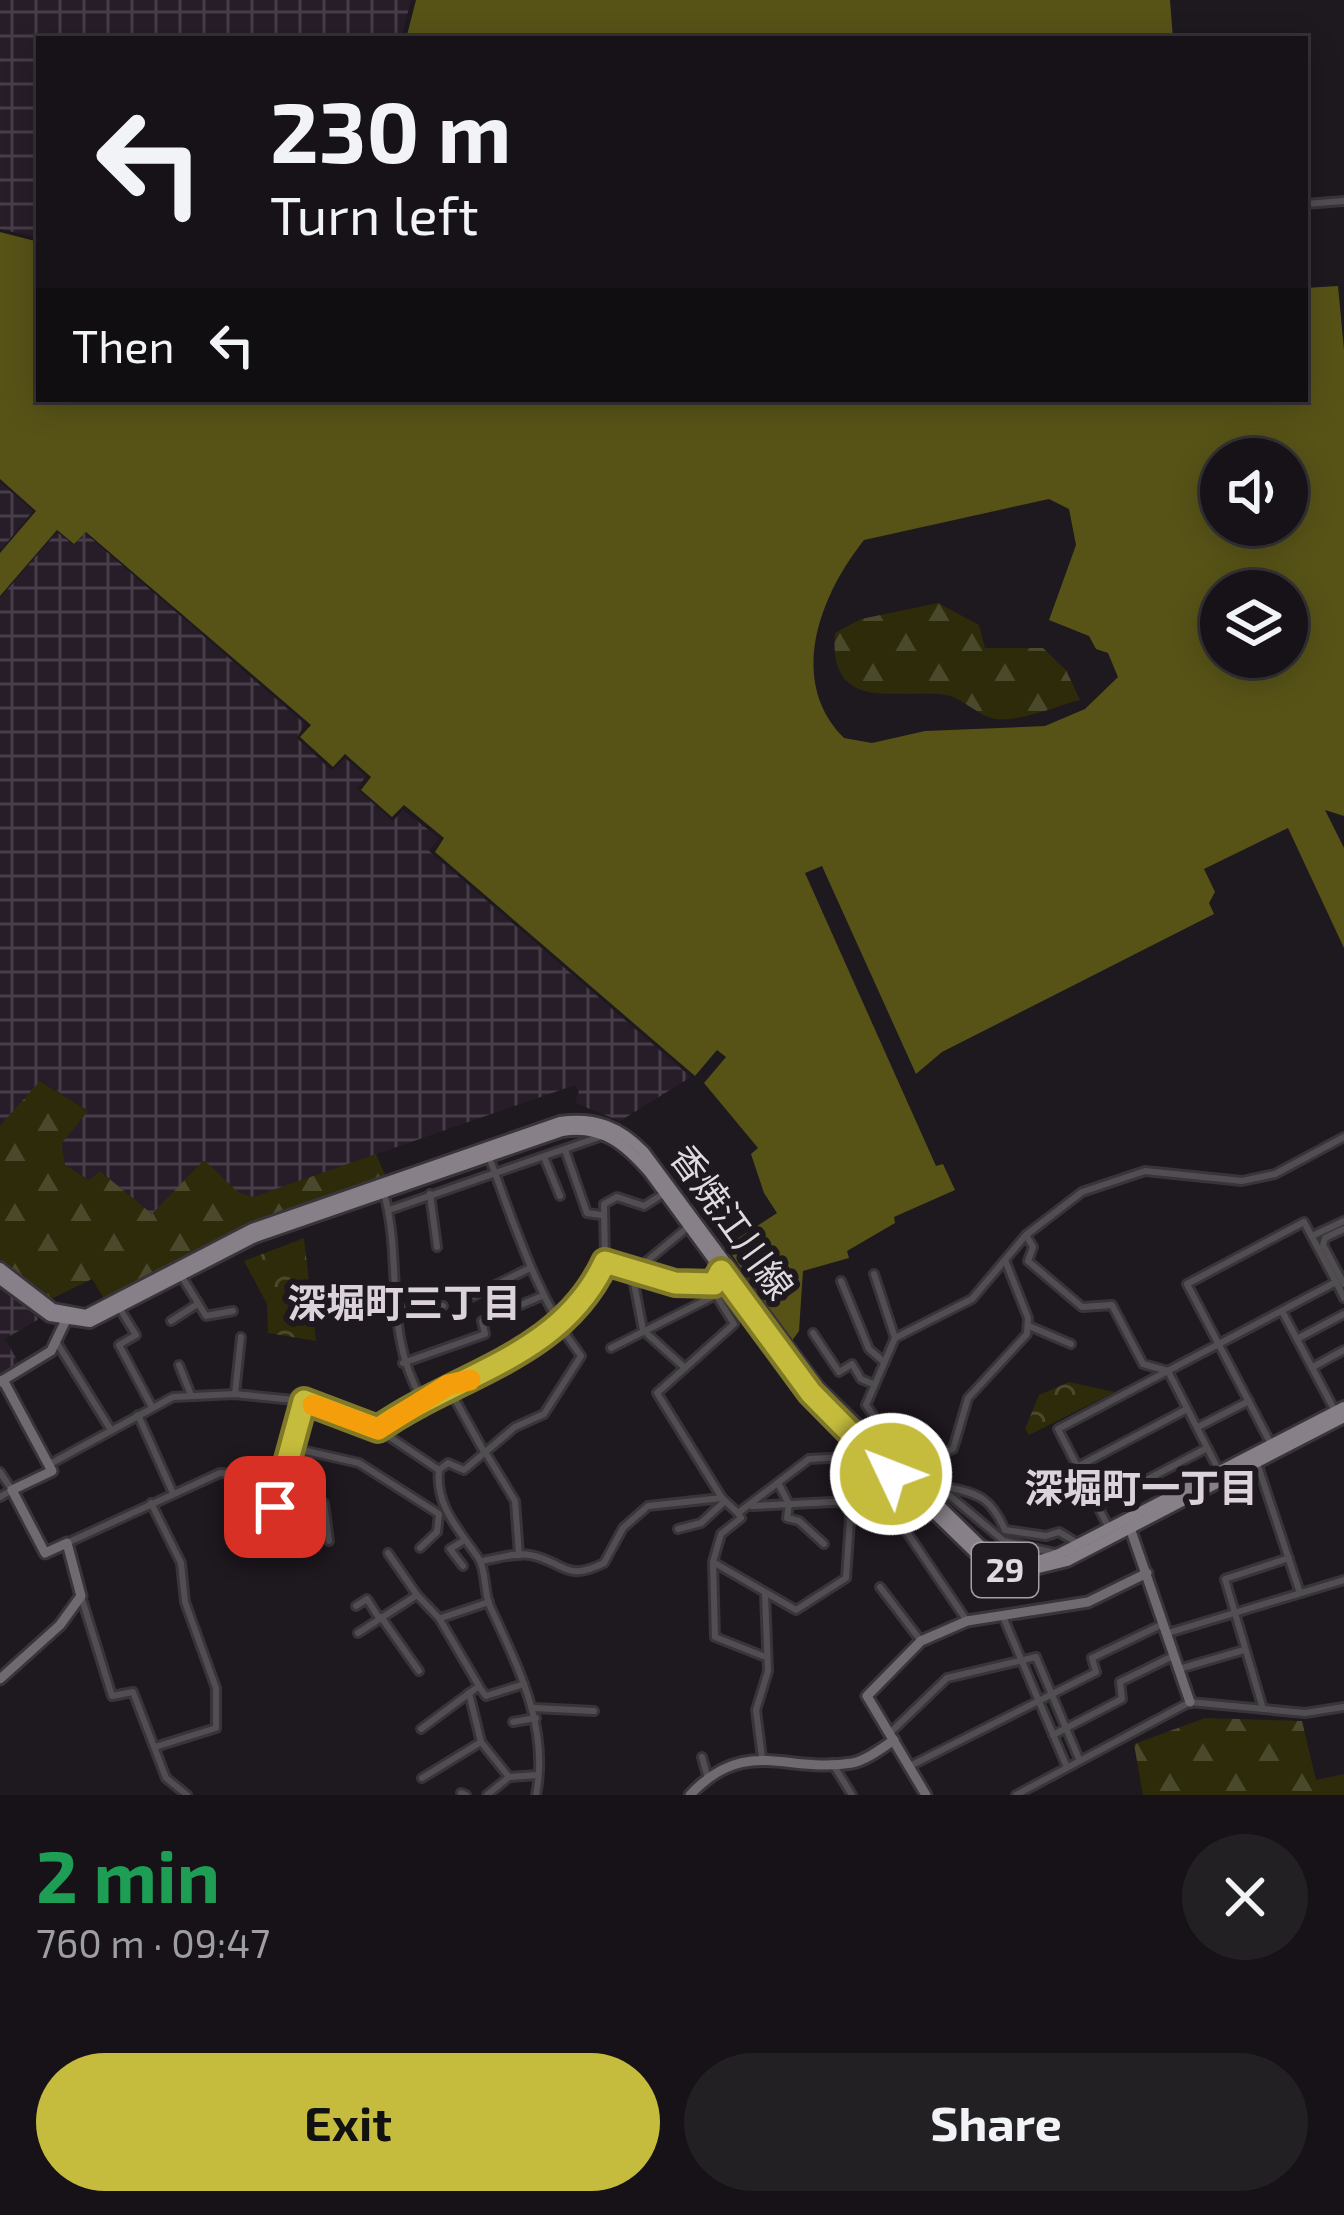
<!DOCTYPE html>
<html lang="en">
<head>
<meta charset="utf-8">
<style>
	body { margin:0; font-family:"Exo 2","Noto Sans JP",sans-serif; background:#232024; color:#f1f3f6; height:100vh; display:flex; flex-direction:column; font-size:45px; white-space:nowrap }
	* { box-sizing:border-box; margin:0 }
	p { font-size:39px; color:#9e9ea1 }
	.icon { flex:none; width:66px; height:66px; fill:none; stroke:currentColor; stroke-width:2; stroke-linecap:round; stroke-linejoin:round }
	.map { position:relative; height:1795px; overflow:hidden }
	.side { display:flex; flex-direction:column; background:#161217; flex:1 }
	.side>* { flex:none }
	.top-card { position:absolute; left:36px; top:36px; width:1272px; height:366px; border-radius:0px; box-shadow:0 6px 30px #0003,0 0 0 3px #353236; background:#161217; color:#f1f3f6; overflow:hidden }
	.tools { position:absolute; left:1200px; top:438px; display:grid; gap:24px }
	.tools a { display:grid; place-items:center; width:108px; height:108px; border-radius:50%; background:#161217; box-shadow:0 6px 30px #0003,0 0 0 3px #353236; font-size:60px }
	.pin { position:absolute; display:grid; place-items:center; width:102px; height:102px; color:#fff; margin:-51px; border-radius:24px; box-shadow:0 6px 18px #0006 }
	.me { position:absolute; width:132px; margin:-66px; rotate:313deg; stroke-linejoin:round; filter:drop-shadow(0 0 9px #0008) }
	.turn { display:flex; align-items:center; gap:42px; height:252px; padding:0 36px; font-size:54px }
	.turn .icon { width:156px; height:156px; stroke-width:2.5 }
	.turn b { display:block; font-size:84px; line-height:102px }
	.then { display:flex; align-items:center; height:114px; padding:0 36px; background:#0003; gap:24px; font-size:45px }
	.round { display:grid; place-items:center; flex:none; width:126px; height:126px; border-radius:63px; background:#232024 }
	.headline { display:flex; align-items:center; justify-content:space-between; height:204px; padding:0 36px }
	h1 { font-size:72px; font-weight:700; line-height:90px; color:#1e9e55 }
	.button { display:flex; gap:24px; margin-top:auto; padding:24px 36px }
	.button a { flex:1; height:138px; border-radius:72px; background:#c5bc3d; color:#111; font-size:48px; font-weight:700; line-height:138px; text-align:center }
	.button a+a { background:#232024; color:#f1f3f6 }
	.map>svg:first-child { display:block }
</style>
</head>
<body>
<div class="map">
<svg width="1344" height="1795" viewBox="0 0 1344 1795">
	<defs>
		<pattern id="industrial-grid" width="8" height="8" patternUnits="userSpaceOnUse" patternTransform="scale(3)"><rect width="8" height="8" fill="#271d29"/><path d="M0 4h8M4 0v8" fill="none" stroke="#463d48"/></pattern>
		<pattern id="forest-firs" width="22" height="20" patternUnits="userSpaceOnUse" patternTransform="scale(3)"><rect width="22" height="20" fill="#2d2b09"/><path d="M5 1l3.5 6h-7zM16 11l3.5 6h-7z" fill="#4b492c"/></pattern>
		<pattern id="park-crowns" width="20" height="18" patternUnits="userSpaceOnUse" patternTransform="scale(3)"><rect width="20" height="18" fill="#2d2b09"/><path d="M2 6a3 3 0 1 1 6 0M12 15a3 3 0 1 1 6 0" fill="none" stroke="#4b492c"/></pattern>
	</defs>
	<rect width="100%" height="100%" fill="#1e181f"/>
	<g fill="url(#industrial-grid)">
		<polygon points="0,0 411,0 401,39 39,39 39,238 0,229"/>
		<polygon points="0,482 33,511 0,551"/>
		<polygon points="57,532 74,545 85,533 305,724 297,738 332,771 345,758 366,776 357,789 393,821 403,810 439,838 429,851 691,1077 620,1121 575,1103 579,1091 575,1085 253,1197 239,1193 153,1215 100,1171 89,1180 65,1165 60,1144 87,1110 41,1081 0,1126 0,598"/>
		<polygon points="0,1285 39,1319 5,1339 20,1365 0,1376"/>
	</g>
	<g fill="url(#forest-firs)">
		<path d="M938,603L979,625L985,648H1043L1066,670L1080,700C1057,706 1011,726 988,717C974,711 961,698 946,695C900,687 828,716 835,633L861,619Z"/>
		<polygon points="40,1081 88,1111 61,1144 65,1165 89,1180 100,1171 152,1214 204,1160 239,1193 253,1197 376,1154 386,1177 249,1223 104,1299 92,1279 49,1300 0,1261 0,1126"/>
		<polygon points="1205,1718 1302,1721 1316,1780 1344,1774 1344,1795 1143,1795 1134,1744"/>
	</g>
	<g fill="url(#park-crowns)">
		<polygon points="304,1238 316,1341 268,1333 267,1304 244,1261"/>
		<polygon points="1069,1382 1115,1392 1029,1435 1025,1429 1039,1395"/>
	</g>
	<g fill="#575317" fill-rule="evenodd">
		<polygon points="416,0 1170,0 1173,39 406,39"/>
		<path d="M0,232L39,242V399H1305V288L1338,286L1344,350V816L1325,810L1344,848V948L1288,828L1204,869L1215,892L1209,903L1214,914L942,1052L916,1074L822,866L805,873L936,1166L943,1164L955,1190L894,1217L895,1223L847,1251L849,1258L803,1271L799,1331L791,1342L726,1246L777,1213L764,1193L751,1154L758,1148L704,1083L726,1057L717,1050L695,1076L435,852L444,838L404,805L392,817L361,790L371,777L345,754L333,767L300,737L311,725L86,532L74,544L57,530L0,596V553L36,511L0,479ZM1221,459H1287V525H1221ZM1049,499L1069,509L1076,545L1049,620L1089,636L1096,649L1108,653L1118,677L1085,709L1045,726L925,731L872,743L844,738C786,680 821,594 864,540ZM1221,591H1287V657H1221Z"/>
	</g>
	<g fill="none" stroke-linecap="round" stroke-linejoin="round">
		<defs>
			<g id="street">
				<polyline points="1305,204 1344,201"/>
				<polyline points="565,1150 587,1213 601,1215"/>
				<path d="M489,1157C515,1226 536,1296 581,1356L544,1414L515,1427L464,1470L448,1463L439,1470C435,1506 460,1531 479,1559C486,1571 484,1590 489,1604C516,1664 550,1725 536,1795"/>
				<polyline points="544,1157 560,1196"/>
				<path d="M384,1193C403,1262 383,1334 422,1399"/>
				<polyline points="430,1194 437,1247"/>
				<polyline points="389,1210 602,1136"/>
				<polyline points="1344,1229 1325,1238 1323,1245 1344,1284"/>
				<polyline points="1026,1235 1033,1247 1028,1261 1082,1307 1112,1305 1143,1364 1168,1371 1219,1471"/>
				<polyline points="1312,1236 1344,1221"/>
				<polyline points="605,1262 632,1273"/>
				<polyline points="635,1271 688,1227"/>
				<polyline points="632,1273 643,1330 685,1368"/>
				<polyline points="634,1273 675,1283 714,1284"/>
				<polyline points="874,1274 895,1338"/>
				<polyline points="182,1277 206,1316 233,1311"/>
				<polyline points="841,1281 869,1349 884,1362"/>
				<polyline points="716,1295 734,1324 657,1393 722,1498"/>
				<polyline points="463,1301 528,1269"/>
				<polyline points="120,1309 136,1335 119,1345 152,1407"/>
				<polyline points="396,1310 443,1306"/>
				<polyline points="1282,1311 1335,1411"/>
				<polyline points="171,1321 196,1305"/>
				<polyline points="558,1321 595,1283 605,1262 604,1204 617,1197 644,1206 663,1194"/>
				<polyline points="1029,1326 1071,1344"/>
				<polyline points="813,1333 839,1372 852,1364 861,1379 873,1384"/>
				<polyline points="1297,1339 1344,1314"/>
				<polyline points="57,1343 111,1430"/>
				<polyline points="611,1348 716,1295 721,1272"/>
				<polyline points="403,1363 485,1334 482,1321 542,1296"/>
				<polyline points="179,1365 191,1395"/>
				<polyline points="1313,1367 1344,1350"/>
				<polyline points="447,1385 483,1450"/>
				<polyline points="235,1394 241,1337"/>
				<polyline points="305,1401 378,1429 439,1470"/>
				<polyline points="138,1415 173,1493"/>
				<polyline points="1198,1427 1249,1401"/>
				<polyline points="378,1429 422,1399 489,1372 558,1328"/>
				<polyline points="1270,1442 1187,1284 1304,1222 1336,1282"/>
				<polyline points="293,1448 359,1463 439,1514 437,1532 420,1548"/>
				<polyline points="487,1455 515,1501 519,1555"/>
				<polyline points="866,1456 852,1492 846,1578 796,1610 713,1562 721,1534 741,1518 738,1513 809,1459 868,1456"/>
				<polyline points="1257,1463 1299,1590"/>
				<polyline points="50,1464 173,1397 235,1394 304,1401 296,1446 282,1477 220,1473 67,1543"/>
				<polyline points="917,1464 953,1449 968,1398 1027,1334 1028,1318 1005,1260"/>
				<polyline points="1079,1466 1187,1409"/>
				<polyline points="0,1472 12,1490 0,1497"/>
				<polyline points="284,1475 288,1485 324,1503 329,1541"/>
				<polyline points="778,1483 789,1504 787,1518 799,1521 824,1544"/>
				<path d="M947,1487C980,1494 991,1498 1005,1530L1046,1536L1059,1532L1079,1544"/>
				<polyline points="151,1503 181,1563 185,1602 216,1688 216,1728 155,1747"/>
				<polyline points="1099,1505 1207,1448"/>
				<polyline points="752,1506 852,1501"/>
				<polyline points="266,1521 282,1477"/>
				<polyline points="904,1528 967,1621"/>
				<polyline points="678,1529 701,1523 725,1501"/>
				<polyline points="1110,1530 1058,1429 1336,1282 1344,1298"/>
				<polyline points="388,1553 417,1595"/>
				<polyline points="1055,1553 1004,1541 870,1429 875,1418 866,1405 895,1338 972,1299 1026,1235 1082,1192 1145,1171 1242,1181 1275,1174 1344,1137"/>
				<path d="M481,1561C496,1559 516,1552 530,1555C564,1561 564,1583 604,1563L623,1528L648,1506L722,1498L738,1513"/>
				<polyline points="713,1562 715,1637 763,1656"/>
				<polyline points="463,1566 450,1549 463,1541"/>
				<polyline points="880,1587 921,1641"/>
				<polyline points="81,1596 112,1696 133,1692 166,1778 187,1795"/>
				<polyline points="356,1606 367,1599 379,1618"/>
				<polyline points="381,1617 419,1671"/>
				<polyline points="441,1618 489,1602"/>
				<polyline points="1004,1619 1066,1765"/>
				<polyline points="358,1633 417,1595 439,1618 479,1686 421,1729"/>
				<polyline points="1168,1633 1344,1580"/>
				<polyline points="1179,1669 1244,1650"/>
				<polyline points="479,1687 486,1696 524,1684"/>
				<polyline points="469,1693 481,1742 509,1777"/>
				<polyline points="534,1708 594,1711"/>
				<polyline points="1263,1709 1225,1579 1289,1558"/>
				<polyline points="513,1722 536,1718"/>
				<polyline points="890,1733 947,1678 1036,1657 1079,1759"/>
				<polyline points="1053,1735 1122,1699 1120,1682 1175,1655"/>
				<polyline points="702,1757 708,1779"/>
				<polyline points="762,1758 756,1710 768,1671 765,1594"/>
				<polyline points="832,1763 852,1795"/>
				<polyline points="910,1766 1096,1672 1092,1658 1163,1624"/>
				<polyline points="422,1778 481,1742"/>
				<polyline points="461,1793 466,1795"/>
				<polyline points="487,1795 509,1777 538,1775"/>
				<polyline points="1016,1795 1190,1702 1305,1713 1344,1707"/>
			</g>
			<g id="secondary">
				<polyline points="0,1382 51,1351 65,1322"/>
				<polyline points="1129,1525 1190,1702"/>
				<polyline points="0,1679 60,1625 81,1596 67,1543 45,1553 12,1490 52,1471 3,1380"/>
				<path d="M690,1795C746,1735 787,1774 852,1763C867,1760 882,1748 894,1740"/>
				<polyline points="926,1795 867,1696 921,1641 967,1621 1088,1602 1147,1573"/>
			</g>
			<g id="primary">
				<path d="M0,1268L53,1309L86,1315L252,1229L560,1122C595,1117 620,1127 644,1152L818,1387L980,1545C1007,1567 1030,1566 1061,1553L1344,1407"/>
				<path d="M0,1279L50,1316L90,1322L255,1237L562,1131C602,1124 626,1145 650,1173L811,1393L974,1552L1018,1573L1067,1561L1344,1417"/>
			</g>
		</defs>
		<use href="#street" stroke="#39333a" stroke-width="12"/>
		<use href="#secondary" stroke="#39333a" stroke-width="15"/>
		<use href="#primary" stroke="#39333a" stroke-width="16"/>
		<use href="#street" stroke="#514e51" stroke-width="6"/>
		<use href="#secondary" stroke="#6f6a70" stroke-width="9"/>
		<use href="#primary" stroke="#878088" stroke-width="10"/>
	</g>
	<g fill="none" stroke-linecap="round" stroke-linejoin="round">
		<defs>
			<path id="route" d="M275,1507L304,1401L378,1429C458,1373 561,1357 605,1262L675,1283L714,1284L721,1271L811,1393L891,1474"/>
		</defs>
		<use href="#route" stroke="#807a28" stroke-width="30"/>
		<use href="#route" stroke="#c5bc3d" stroke-width="21"/>
		<polyline stroke="#f59e0b" stroke-width="21" points="313,1405 378,1429 448,1385 470,1380"/>
	</g>
	<g text-anchor="middle" stroke-width="12" stroke-linejoin="round" paint-order="stroke">
		<rect fill="#1e181f" stroke="#a5a0a5" stroke-width="3" x="972" y="1543" width="66" height="54" rx="9"/>
		<g font-size="33" font-weight="bold" fill="#dfdadf">
			<text x="1005" y="1582">29</text>
		</g>
		<g font-size="36" fill="#dfdadf" stroke="#1e181f">
			<text transform="translate(732 1222) rotate(54)" y="13">香焼江川線</text>
		</g>
		<g font-size="39" font-weight="bold" fill="#dbd2dc" stroke="#1e181f">
			<text x="404" y="1317">深堀町三丁目</text>
			<text x="1141" y="1502">深堀町一丁目</text>
		</g>
	</g>
</svg>
<div class="tools">
<a><svg class="icon" aria-label="sound" viewBox="0 0 24 24"><path d="M4 9h4l5-4v14l-5-4H4zM17 9q2 3 0 6"/></svg></a>
<a><svg class="icon" aria-label="layers" viewBox="0 0 24 24"><path d="M12 4l9 5-9 5-9-5zM3 14l9 5 9-5"/></svg></a>
</div>
<div class="pin" style="left:275px;top:1507px;background:#d93025"><svg class="icon" aria-label="arrive" viewBox="0 0 24 24"><path d="M6 21V4h12l-3 4 3 4H6"/></svg></div>
<svg class="me" style="left:891px;top:1474px" viewBox="-20 -20 40 40"><circle r="17" fill="#c5bc3d" stroke="#fff" stroke-width="3"/><path d="M0-11L8 9 0 5-8 9z" fill="#fff"/></svg>
<div class="top-card">
<div class="turn"><svg class="icon" aria-label="left" viewBox="0 0 24 24"><path d="M17 20v-9H6M10 6l-5 5 5 5"/></svg><div><b>230 m</b>Turn left</div></div>
<div class="then">Then<svg class="icon" aria-label="left" viewBox="0 0 24 24"><path d="M17 20v-9H6M10 6l-5 5 5 5"/></svg></div>
</div>
</div>
<section class="side">
<div class="headline"><div><h1>2 min</h1><p>760 m · 09:47</p></div><a class="round"><svg class="icon" aria-label="close" viewBox="0 0 24 24"><path d="M6 6l12 12M18 6L6 18"/></svg></a></div>
<div class="button"><a>Exit</a><a>Share</a></div>
</section>
</body>
</html>
